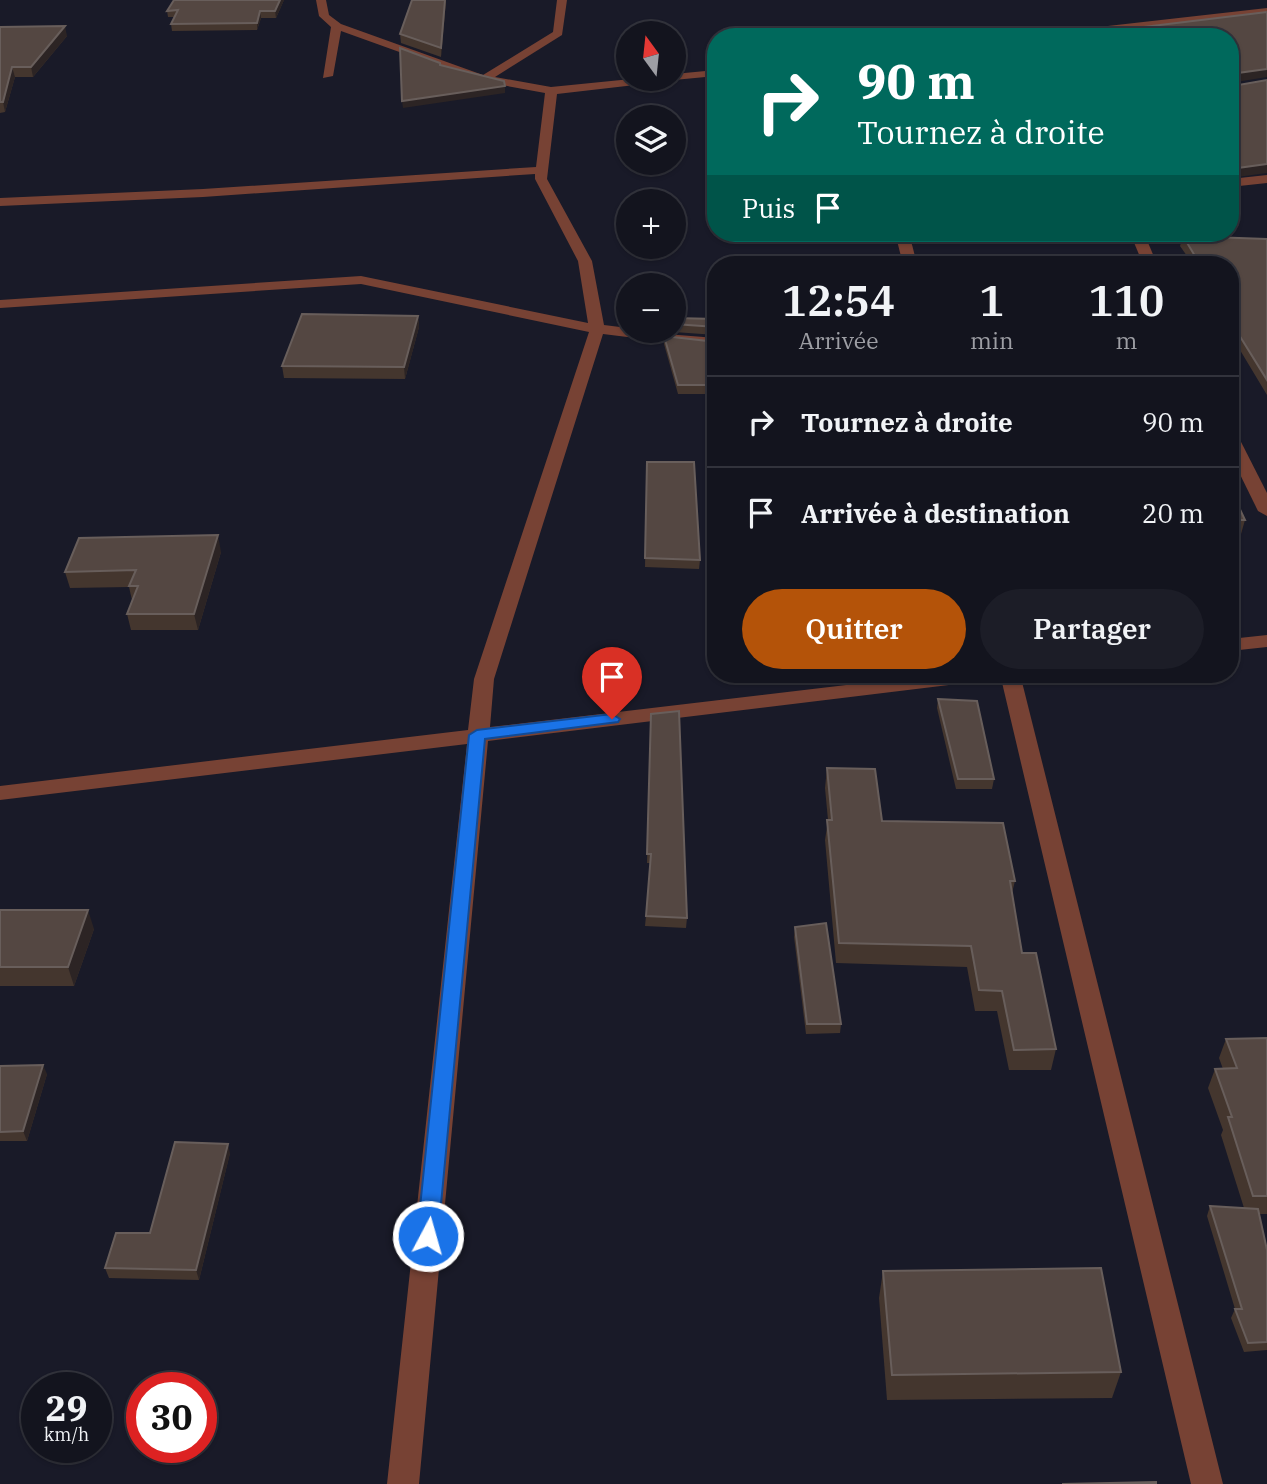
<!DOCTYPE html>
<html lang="fr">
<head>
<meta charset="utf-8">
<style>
	body { margin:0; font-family:"IBM Plex Serif",serif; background:#1c1d27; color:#f1f3f6; height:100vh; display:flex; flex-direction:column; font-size:26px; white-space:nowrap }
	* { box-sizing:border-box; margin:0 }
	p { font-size:23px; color:#9d9ea4 }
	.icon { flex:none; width:38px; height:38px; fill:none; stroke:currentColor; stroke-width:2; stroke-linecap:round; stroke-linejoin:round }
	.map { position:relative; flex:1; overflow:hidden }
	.sheet { position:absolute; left:707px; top:256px; width:532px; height:427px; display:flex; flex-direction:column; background:#13141e; border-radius:28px; box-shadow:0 2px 5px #0004,0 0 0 2px #32333c }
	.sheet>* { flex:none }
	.top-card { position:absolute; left:707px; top:28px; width:532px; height:214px; border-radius:28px; box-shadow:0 2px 5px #0004,0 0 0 2px #32333c; background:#00695c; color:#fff; overflow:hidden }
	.needle { width:46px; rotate:345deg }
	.buttons { position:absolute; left:616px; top:21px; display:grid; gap:14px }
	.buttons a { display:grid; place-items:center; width:70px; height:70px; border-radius:50%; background:#13141e; box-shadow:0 2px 5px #0004,0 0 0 2px #32333c; font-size:35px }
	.speed { position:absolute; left:21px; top:1372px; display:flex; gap:14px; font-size:35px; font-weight:700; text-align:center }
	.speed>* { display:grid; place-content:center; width:91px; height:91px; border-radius:50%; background:#13141e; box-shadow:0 2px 5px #0004,0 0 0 2px #32333c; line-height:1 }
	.speed small { font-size:18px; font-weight:400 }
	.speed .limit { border:10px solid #d22; background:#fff; color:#111 }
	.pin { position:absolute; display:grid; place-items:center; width:60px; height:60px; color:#fff; margin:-72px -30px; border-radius:50% 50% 50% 0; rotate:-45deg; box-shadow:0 0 7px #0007 }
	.pin .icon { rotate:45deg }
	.me { position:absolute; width:77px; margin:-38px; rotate:6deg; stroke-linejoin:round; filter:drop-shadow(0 0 5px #0008) }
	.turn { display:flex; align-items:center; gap:24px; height:147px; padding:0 35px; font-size:32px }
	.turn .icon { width:91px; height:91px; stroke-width:2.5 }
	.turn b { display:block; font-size:49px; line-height:60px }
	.then { display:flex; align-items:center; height:66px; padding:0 35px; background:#0003; gap:14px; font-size:26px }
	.eta { display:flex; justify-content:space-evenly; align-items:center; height:119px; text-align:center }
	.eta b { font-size:42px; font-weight:600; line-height:49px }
	.cta { display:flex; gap:14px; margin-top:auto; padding:14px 35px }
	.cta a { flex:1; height:80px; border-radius:42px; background:#b45309; color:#fff; font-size:28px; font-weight:600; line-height:80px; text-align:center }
	.cta a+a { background:#1c1d27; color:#f1f3f6 }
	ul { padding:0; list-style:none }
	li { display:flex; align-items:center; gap:21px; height:91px; padding:0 35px; border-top:2px solid #32333c }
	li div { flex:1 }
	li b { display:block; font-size:26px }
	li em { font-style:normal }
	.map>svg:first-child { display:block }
</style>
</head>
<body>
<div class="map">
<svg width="1267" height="1484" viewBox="0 0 1267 1484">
	<rect width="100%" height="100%" fill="#191a28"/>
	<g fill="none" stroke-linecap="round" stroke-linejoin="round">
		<g fill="#774234" fill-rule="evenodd">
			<polygon points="316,0 326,0 329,15 341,24 483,75 553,32 557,0 567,0 562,35 495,77 551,87 631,79 667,79 661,82 557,94 547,179 592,261 604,325 628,328 628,331 716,338 716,348 603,334 494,679 490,727 939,674 1020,674 1223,1484 1191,1484 1000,674 997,678 990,680 488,741 419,1484 387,1484 467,744 0,800 0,786 468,730 474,679 589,332 361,284 0,308 0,300 361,276 588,323 578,261 535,179 535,174 203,197 0,206 0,198 203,189 536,167 545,93 480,81 341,31 333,76 323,78 331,27 319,16"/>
			<polygon points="1267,8 1267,14 1068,37 1032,37 1037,34"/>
			<polygon points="716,70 716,76 674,80 669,79 674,79 674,74"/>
			<polygon points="1267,175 1267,183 1230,187 1230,179"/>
			<polygon points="895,233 909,233 917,264 903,264"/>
			<polygon points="1130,233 1144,233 1157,264 1143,264"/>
			<polygon points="1230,431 1238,436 1267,493 1267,516 1258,511 1230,454"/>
			<polygon points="1267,635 1267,647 1230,651 1230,639"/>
		</g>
	</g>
	<g fill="#44362e">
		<polygon points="174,0 284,0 276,18 261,18 257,30 172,31 171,24 175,17 168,17 167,11"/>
		<polygon points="412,0 446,0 441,57 401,43 400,34"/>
		<polygon points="0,27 67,36 33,77 15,77 5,112 0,113"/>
		<polygon points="1183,236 1267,239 1267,395 1234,340 1230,340 1230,264 1185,264 1187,256 1180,246"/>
		<polygon points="418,316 419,327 405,379 284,378 282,366"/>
		<polygon points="674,318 716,319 716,335 660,331 674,331"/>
		<polygon points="664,336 716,342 716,356 710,394 678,394 664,344"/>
		<polygon points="647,462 700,560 699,569 645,567"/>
		<polygon points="1230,488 1245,520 1241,534 1230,534"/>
		<polygon points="221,552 198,630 131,630 127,614 132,600 129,587 70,588 65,572"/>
		<polygon points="938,699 994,779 992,789 956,789 937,708"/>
		<polygon points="651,714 687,918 686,928 645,926 651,863 647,863"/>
		<polygon points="827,768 882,821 1015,881 1012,893 1022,953 1056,1049 1051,1070 1009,1070 997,1011 975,1011 967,967 836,963 825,840 828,820 825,788"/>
		<polygon points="0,910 94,929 74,986 0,986"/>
		<polygon points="795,927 841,1024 840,1033 806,1034 794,937"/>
		<polygon points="1267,1038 1267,1214 1259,1214 1267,1250 1267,1350 1244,1352 1231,1318 1235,1309 1207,1216 1210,1206 1244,1208 1221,1135 1223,1130 1208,1088 1215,1069 1223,1069 1219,1058 1226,1039"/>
		<polygon points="0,1066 47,1074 27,1141 0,1141"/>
		<polygon points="230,1153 199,1280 109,1278 105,1268 150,1233"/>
		<polygon points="883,1271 1121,1372 1112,1398 887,1400 879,1298"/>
	</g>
	<g fill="#2c2424">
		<polygon points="280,0 284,0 276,18 275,11"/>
		<polygon points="445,0 446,0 441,57 441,48"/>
		<polygon points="260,11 261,18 257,30 257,23"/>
		<polygon points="65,26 67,36 33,77 31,67"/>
		<polygon points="12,67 15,77 5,112 3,102"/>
		<polygon points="1267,69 1267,77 1230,83 1230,74"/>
		<polygon points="505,86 505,93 403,108 402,101"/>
		<polygon points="1267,164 1267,173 1230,178 1230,169"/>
		<polygon points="418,316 419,327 405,379 404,367"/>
		<polygon points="716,350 716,356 710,394 710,385"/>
		<polygon points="218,535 221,552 198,630 194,614"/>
		<polygon points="88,910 94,929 74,986 68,967"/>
		<polygon points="43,1065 47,1074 27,1141 23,1131"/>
		<polygon points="228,1144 230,1153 199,1280 196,1270"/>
	</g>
	<g fill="#544742" stroke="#685e5b" stroke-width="2">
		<polygon points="174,0 280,0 275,11 260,11 257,23 171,24 178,10 167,11"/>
		<polygon points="412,0 445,0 441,48 400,34"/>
		<polygon points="1267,12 1267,69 1230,74 1230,37 1056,37 1094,33"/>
		<polygon points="65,26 31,67 12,67 3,102 0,102 0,27"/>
		<polygon points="400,48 440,63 440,65 504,81 505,86 402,101"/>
		<polygon points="1267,80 1267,164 1230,169 1230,84 1233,86"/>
		<polygon points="1183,236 1267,239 1267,380 1236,330 1232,330 1230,327 1230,264 1193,264 1187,256 1195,256"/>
		<polygon points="302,314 418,316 404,367 282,366"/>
		<polygon points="674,318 716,319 716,327 674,324"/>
		<polygon points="664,336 716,342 716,350 710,385 678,385"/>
		<polygon points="647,462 694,462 700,560 645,558"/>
		<polygon points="1230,488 1245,520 1230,520"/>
		<polygon points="218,535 194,614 127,614 138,586 129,586 136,570 65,572 79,538"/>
		<polygon points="938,699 977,701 994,779 958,779"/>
		<polygon points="679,711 687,918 646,916 651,854 647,854 651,714"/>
		<polygon points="827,768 875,769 882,821 1003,823 1015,881 1010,881 1022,953 1036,953 1056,1049 1014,1050 1002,991 979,990 971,946 839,943 827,820 832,820"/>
		<polygon points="0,910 88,910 68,967 0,967"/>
		<polygon points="826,923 841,1024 807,1024 795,927"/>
		<polygon points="1267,1038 1267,1196 1253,1196 1228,1117 1232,1117 1215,1069 1237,1068 1226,1039"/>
		<polygon points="43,1065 23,1131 0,1132 0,1066"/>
		<polygon points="175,1142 228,1144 196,1270 105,1268 116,1233 150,1233"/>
		<polygon points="1210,1206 1258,1209 1267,1250 1267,1342 1248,1343 1235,1309 1242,1309"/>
		<polygon points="1101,1268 1121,1372 892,1375 883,1271"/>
		<polygon points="1156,1482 1156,1484 1062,1484"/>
	</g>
	<polygon fill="#1a73e8" stroke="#114b97" stroke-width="2" points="612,714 620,719 618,722 485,739 438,1236 435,1242 428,1245 420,1242 417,1236 469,735 477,730"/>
</svg>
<div class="buttons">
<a><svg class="needle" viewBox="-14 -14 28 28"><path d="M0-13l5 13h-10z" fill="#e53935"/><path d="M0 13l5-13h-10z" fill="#9d9ea4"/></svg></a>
<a><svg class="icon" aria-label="layers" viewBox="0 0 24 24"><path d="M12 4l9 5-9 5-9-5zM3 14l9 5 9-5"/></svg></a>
<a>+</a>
<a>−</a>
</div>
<div class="speed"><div>29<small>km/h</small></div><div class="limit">30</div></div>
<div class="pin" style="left:612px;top:719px;background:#d93025"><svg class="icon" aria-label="arrive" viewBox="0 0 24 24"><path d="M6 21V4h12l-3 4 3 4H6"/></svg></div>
<svg class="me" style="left:428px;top:1236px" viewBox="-20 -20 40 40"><circle r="17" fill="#1a73e8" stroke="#fff" stroke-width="3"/><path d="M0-11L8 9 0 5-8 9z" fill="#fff"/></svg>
<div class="top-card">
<div class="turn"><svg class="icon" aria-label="right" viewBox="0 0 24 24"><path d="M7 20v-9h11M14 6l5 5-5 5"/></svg><div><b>90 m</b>Tournez à droite</div></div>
<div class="then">Puis<svg class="icon" aria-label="arrive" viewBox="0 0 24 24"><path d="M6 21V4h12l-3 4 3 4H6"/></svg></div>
</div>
<section class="sheet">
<div class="eta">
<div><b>12:54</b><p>Arrivée</p></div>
<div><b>1</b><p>min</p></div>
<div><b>110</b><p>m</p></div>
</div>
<ul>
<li><svg class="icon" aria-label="right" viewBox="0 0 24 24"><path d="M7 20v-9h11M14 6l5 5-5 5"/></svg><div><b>Tournez à droite</b></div><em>90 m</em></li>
<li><svg class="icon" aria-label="arrive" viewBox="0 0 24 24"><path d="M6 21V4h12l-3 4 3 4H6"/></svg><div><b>Arrivée à destination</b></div><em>20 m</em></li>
</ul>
<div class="cta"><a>Quitter</a><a>Partager</a></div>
</section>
</div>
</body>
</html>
